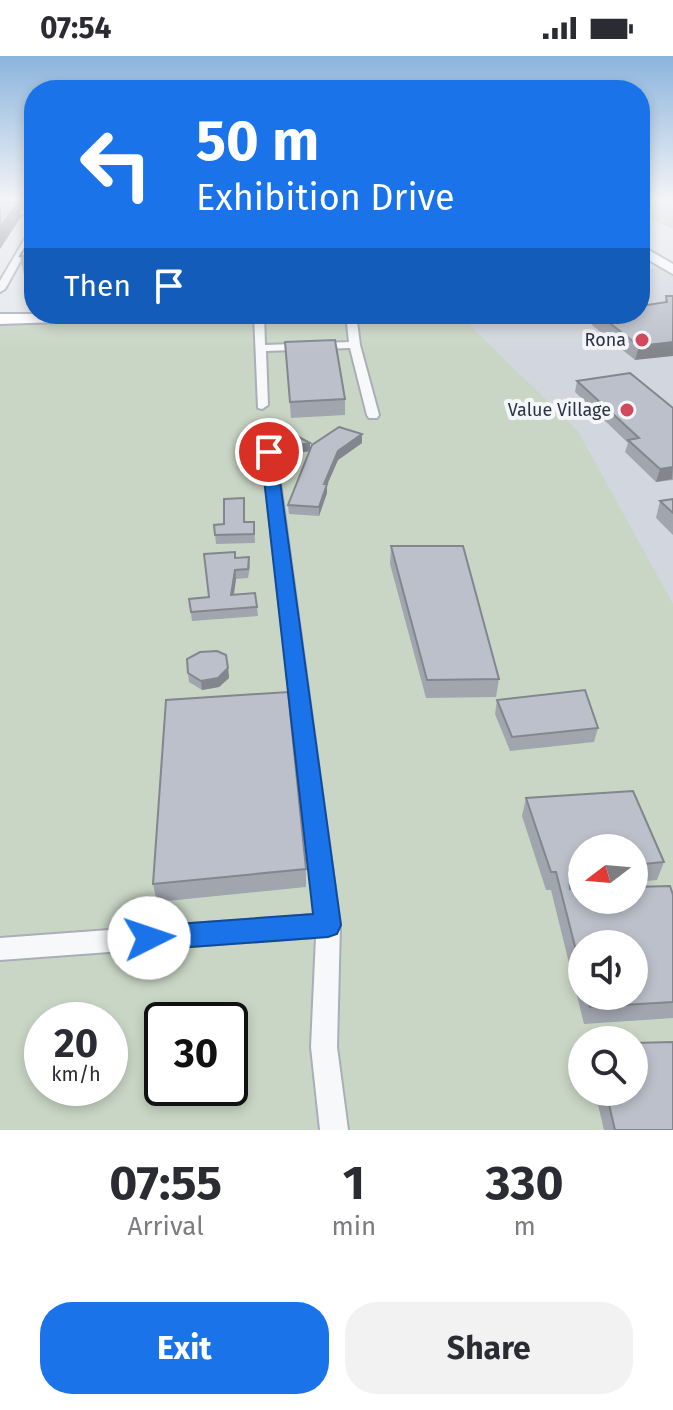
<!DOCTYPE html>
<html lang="en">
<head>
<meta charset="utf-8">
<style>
	body { margin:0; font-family:"Fira Sans",sans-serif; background:#f2f2f3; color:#2b2b33; height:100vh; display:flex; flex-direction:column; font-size:30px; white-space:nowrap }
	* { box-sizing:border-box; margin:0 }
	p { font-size:26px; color:#7c7c81 }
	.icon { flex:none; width:44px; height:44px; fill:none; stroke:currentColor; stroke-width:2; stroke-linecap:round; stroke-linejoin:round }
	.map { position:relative; height:1074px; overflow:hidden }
	.panel { display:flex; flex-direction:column; background:#fff; flex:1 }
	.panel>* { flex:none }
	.banner { position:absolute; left:24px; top:24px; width:626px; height:244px; border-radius:32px; box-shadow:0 4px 12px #0003; background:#1a73e8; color:#fff; overflow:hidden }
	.needle { width:52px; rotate:254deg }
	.tools { position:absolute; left:568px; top:778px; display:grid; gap:16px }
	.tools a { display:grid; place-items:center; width:80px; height:80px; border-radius:50%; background:#fff; box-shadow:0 4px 12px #0003; font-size:40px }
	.speed { position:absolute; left:24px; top:946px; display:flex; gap:16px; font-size:40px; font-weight:700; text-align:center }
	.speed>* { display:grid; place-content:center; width:104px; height:104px; border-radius:50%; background:#fff; box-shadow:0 4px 12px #0003; line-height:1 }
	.speed small { font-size:20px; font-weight:400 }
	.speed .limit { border:4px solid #111; border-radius:12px; background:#fff; color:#111 }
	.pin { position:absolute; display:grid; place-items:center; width:68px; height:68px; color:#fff; margin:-34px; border:4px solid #fff; border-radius:50%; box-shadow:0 2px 8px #0007 }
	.me { position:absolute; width:88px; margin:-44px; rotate:86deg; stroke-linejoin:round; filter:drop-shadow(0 0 6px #0008) }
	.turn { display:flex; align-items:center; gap:28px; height:168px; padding:0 40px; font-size:36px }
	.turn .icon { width:104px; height:104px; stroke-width:2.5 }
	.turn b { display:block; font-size:56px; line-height:68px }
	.then { display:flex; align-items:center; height:76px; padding:0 40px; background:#0003; gap:16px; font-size:30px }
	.eta { display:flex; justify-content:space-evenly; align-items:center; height:136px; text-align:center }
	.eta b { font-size:48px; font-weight:700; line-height:56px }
	.cta { display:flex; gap:16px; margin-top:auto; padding:16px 40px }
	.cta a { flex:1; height:92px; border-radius:32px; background:#1a73e8; color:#fff; font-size:32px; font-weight:700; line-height:92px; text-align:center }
	.cta a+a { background:#f2f2f3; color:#2b2b33 }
	.status { display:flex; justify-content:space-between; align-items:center; height:56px; padding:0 40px; background:#fff; direction:ltr }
	.status svg { height:22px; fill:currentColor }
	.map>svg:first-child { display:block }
</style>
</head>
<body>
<div class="status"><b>07:54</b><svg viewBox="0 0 49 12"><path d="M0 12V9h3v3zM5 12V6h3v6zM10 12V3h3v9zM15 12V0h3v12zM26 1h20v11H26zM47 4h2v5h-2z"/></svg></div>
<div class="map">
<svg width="673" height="1074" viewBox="0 0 673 1074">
	<rect width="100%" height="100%" fill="#e4e7ec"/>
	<polygon fill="#d2d6de" points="668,211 673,214 673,547 578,376 459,258 640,258 640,214"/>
	<g fill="#c9d6c5" fill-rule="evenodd">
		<polygon points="640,143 655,143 673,151 673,173 640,159"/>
		<path d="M178,258H459L578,375L673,547V1074H0V264ZM582,792H634V844H582ZM582,888H634V940H582ZM42,964H110V1032H42ZM162,964H230V1032H162ZM582,984H634V1036H582Z"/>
	</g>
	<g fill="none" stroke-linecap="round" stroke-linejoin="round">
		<defs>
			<g id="street">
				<polygon points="34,154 34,158 0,159 0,155"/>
				<polygon points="34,172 34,181 5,233 0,236 0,225 30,174"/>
				<polygon points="254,258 264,258 265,289 349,286 346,258 356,258 360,289 379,359 377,362 369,362 367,359 350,292 266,295 268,349 262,353 258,352"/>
				<polygon points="269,392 276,396 340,869 337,991 348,1074 320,1074 311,991 316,881 0,904 0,882 315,859 262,396"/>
			</g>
			<g id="secondary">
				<polygon points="640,189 673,208 673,218 640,199"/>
				<polygon points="0,258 153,258 145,263 0,268"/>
			</g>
		</defs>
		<use href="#street" stroke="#a9aeb7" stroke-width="4"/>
		<use href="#secondary" stroke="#a9aeb7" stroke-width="4"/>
		<use href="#street" fill="#f7f8fa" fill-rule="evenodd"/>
		<use href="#secondary" fill="#fff" fill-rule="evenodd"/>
	</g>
	<g fill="#a1a5ae" fill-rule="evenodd">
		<polygon points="30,143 30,148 28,151 19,151 21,161 12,146"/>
		<polygon points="34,177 34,219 24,219 20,200"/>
		<polygon points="666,240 673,240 635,304 592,269 594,258 640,258 665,246"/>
		<polygon points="285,286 345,343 345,359 291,362"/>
		<polygon points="577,325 673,352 673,424 656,426 625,396 628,387 575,336"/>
		<polygon points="362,378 362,387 338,404 327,429 327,437 319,460 289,458 288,449 310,395 286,399 271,390 271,381 310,394"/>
		<polygon points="244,442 245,466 254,466 255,487 216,488 215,479"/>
		<polygon points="673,443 673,479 656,462 660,445"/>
		<polygon points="391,490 499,623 496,641 426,642 390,508"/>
		<polygon points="249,501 250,511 248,522 236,523 234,539 257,551 258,560 192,565 189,543 209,541 235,502"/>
		<polygon points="228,612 229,622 219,631 202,634 189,626 188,617"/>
		<polygon points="497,644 598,672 594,686 510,695 495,658"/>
		<path d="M633,735L664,806L657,824L634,826V792H582V831L570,832V833H582V844H634V831L670,830L673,839V962L584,968L551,834H546L522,760L526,742ZM582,888H634V940H582Z"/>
		<polygon points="306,813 306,831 157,846 153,828"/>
		<polygon points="595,1036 634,1036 673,1074 604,1074"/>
	</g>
	<g fill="#83868d">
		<polygon points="18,146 21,161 0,193 0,172"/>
		<polygon points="673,286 673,300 635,304 639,290"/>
		<polygon points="362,378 362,387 338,404 327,429 327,437 319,460 319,451 324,428 338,395"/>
		<polygon points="310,387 310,395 286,399 286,391"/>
		<polygon points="673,411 672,423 656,426 660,413"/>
		<polygon points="235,514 236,523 232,548 231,539"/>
		<polygon points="228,612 229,622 219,631 202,634 201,625"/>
	</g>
	<g fill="#bbc0ca" stroke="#83868d" stroke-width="2">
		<polygon points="30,143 27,146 12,146 14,144"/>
		<polygon points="2,146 18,146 0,172 0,150"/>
		<polygon points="34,177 34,200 20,200"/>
		<polygon points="666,240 673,240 673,286 639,290 598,258 640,258 640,250 667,246"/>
		<polygon points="335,284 345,343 290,346 285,286"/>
		<polygon points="630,317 673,352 673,411 660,413 628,384 639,382 577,325"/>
		<polygon points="339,371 362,378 338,395 324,428 327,428 319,451 288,449 312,389"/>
		<polygon points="293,378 310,387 286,391 271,381"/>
		<polygon points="244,442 244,466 254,466 254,478 215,479 214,469 224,468 224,443"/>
		<polygon points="673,443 673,457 660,445"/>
		<polygon points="391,490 463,490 499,623 427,624"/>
		<polygon points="235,496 235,502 249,501 248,513 235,514 231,539 255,537 257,551 191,556 189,543 209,541 204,498"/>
		<polygon points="217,595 226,599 228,612 218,622 201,625 188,617 187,603 200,596"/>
		<polygon points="585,634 598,672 512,681 497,644"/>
		<polygon points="288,636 306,813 153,828 166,644"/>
		<polygon points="633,735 664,806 634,809 634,792 582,792 582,813 569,814 570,833 582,833 582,844 634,844 634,831 670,830 673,839 673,946 590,951 588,940 634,940 634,888 582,888 582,918 556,816 551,816 526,742"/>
		<polygon points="673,986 673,1074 615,1074 606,1036 634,1036 634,987"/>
	</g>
	<linearGradient id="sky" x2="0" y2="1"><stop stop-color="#8bb4dd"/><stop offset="0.49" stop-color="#f3f4f6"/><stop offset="1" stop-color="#f3f4f6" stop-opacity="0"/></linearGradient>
	<rect width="673" height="293" fill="url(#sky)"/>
	<polygon fill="#1a73e8" stroke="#114b97" stroke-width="2" points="269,391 276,396 341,869 337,878 328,881 149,894 140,891 136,882 140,873 149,870 313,858 261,396"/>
	<g fill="#d1495b" stroke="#f4f6f9" stroke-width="3">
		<circle cx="642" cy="284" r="8"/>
		<circle cx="627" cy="354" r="8"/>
	</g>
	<g text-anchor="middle" stroke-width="8" stroke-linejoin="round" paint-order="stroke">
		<g font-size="18" fill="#2b3445" stroke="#f4f6f9" text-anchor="end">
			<text x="626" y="290">Rona</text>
			<text x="611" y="360">Value Village</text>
		</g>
	</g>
</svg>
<div class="tools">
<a><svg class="needle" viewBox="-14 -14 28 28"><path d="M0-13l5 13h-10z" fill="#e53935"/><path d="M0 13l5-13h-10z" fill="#7c7c81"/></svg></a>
<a><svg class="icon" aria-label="sound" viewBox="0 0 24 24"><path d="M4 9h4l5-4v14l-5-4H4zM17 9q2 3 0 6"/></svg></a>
<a><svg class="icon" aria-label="search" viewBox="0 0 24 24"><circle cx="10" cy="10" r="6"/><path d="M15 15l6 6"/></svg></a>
</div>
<div class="speed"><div>20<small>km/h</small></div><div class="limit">30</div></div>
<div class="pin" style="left:269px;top:396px;background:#d93025"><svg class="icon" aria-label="arrive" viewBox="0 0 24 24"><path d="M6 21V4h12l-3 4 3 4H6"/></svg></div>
<svg class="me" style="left:149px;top:882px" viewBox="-20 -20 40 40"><circle r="19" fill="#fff"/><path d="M0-13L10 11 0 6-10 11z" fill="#1a73e8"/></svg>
<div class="banner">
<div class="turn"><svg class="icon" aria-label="left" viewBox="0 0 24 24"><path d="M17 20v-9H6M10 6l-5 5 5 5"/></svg><div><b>50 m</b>Exhibition Drive</div></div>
<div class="then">Then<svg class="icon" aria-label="arrive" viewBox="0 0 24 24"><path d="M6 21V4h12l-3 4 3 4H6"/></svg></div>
</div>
</div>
<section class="panel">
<div class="eta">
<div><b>07:55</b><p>Arrival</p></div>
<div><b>1</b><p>min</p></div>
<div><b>330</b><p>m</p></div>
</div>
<div class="cta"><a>Exit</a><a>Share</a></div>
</section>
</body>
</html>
